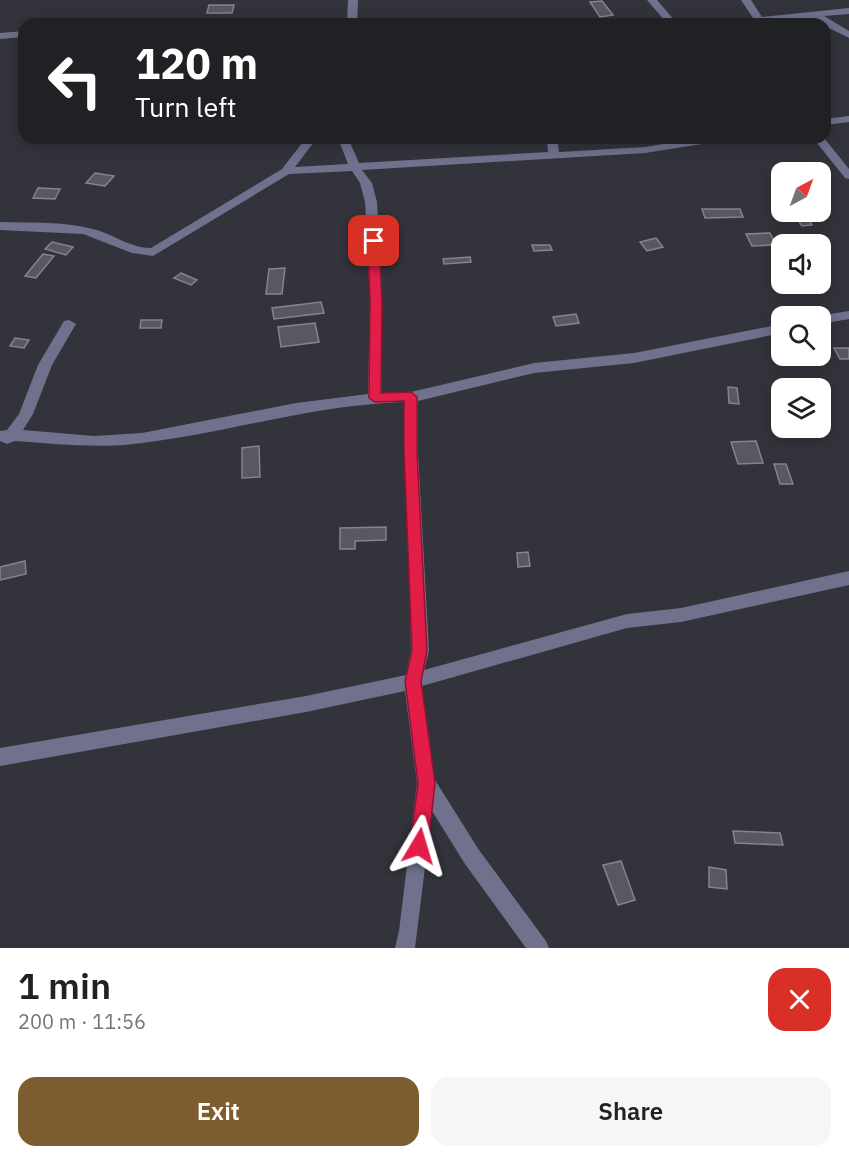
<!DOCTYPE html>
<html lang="en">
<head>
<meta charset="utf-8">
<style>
	body { margin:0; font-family:"IBM Plex Sans",sans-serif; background:#f6f6f6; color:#202124; height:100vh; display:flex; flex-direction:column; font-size:22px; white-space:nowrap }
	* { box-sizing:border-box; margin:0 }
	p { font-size:20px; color:#757577 }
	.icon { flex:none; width:33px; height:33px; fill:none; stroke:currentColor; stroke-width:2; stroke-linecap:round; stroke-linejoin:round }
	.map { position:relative; height:948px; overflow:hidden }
	.details { display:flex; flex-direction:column; background:#fff; flex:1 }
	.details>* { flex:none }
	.banner { position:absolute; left:18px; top:18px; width:813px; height:126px; border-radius:18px; box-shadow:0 3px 15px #0003; background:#202124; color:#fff; overflow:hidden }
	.needle { width:39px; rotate:41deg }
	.buttons { position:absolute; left:771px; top:162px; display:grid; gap:12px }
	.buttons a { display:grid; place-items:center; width:60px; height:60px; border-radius:12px; background:#fff; box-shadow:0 3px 15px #0003; font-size:30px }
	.pin { position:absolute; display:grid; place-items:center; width:51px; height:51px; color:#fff; margin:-26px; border-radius:12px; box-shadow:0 3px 9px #0006 }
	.me { position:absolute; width:66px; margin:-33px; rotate:7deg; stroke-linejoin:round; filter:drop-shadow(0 0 4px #0008) }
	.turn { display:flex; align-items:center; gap:21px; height:126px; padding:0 18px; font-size:27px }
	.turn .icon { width:78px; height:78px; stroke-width:2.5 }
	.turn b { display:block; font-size:42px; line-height:51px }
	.round { display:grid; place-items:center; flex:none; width:63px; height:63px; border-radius:18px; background:#f6f6f6 }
	.headline { display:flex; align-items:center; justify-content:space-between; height:102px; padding:0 18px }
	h1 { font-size:36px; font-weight:600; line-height:45px }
	.button { display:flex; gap:12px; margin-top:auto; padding:12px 18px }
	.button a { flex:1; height:69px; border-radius:18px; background:#7d5d2f; color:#fff; font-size:24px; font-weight:600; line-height:69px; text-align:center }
	.button a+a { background:#f6f6f6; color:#202124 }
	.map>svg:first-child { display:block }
</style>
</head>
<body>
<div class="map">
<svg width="849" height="948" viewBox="0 0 849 948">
	<rect width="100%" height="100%" fill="#33333b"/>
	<g fill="#575860" stroke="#83848e" stroke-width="1.5">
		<polygon points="602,1 613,15 600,17 590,2"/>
		<polygon points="209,5 234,5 232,13 207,13"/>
		<polygon points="95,173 114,176 105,186 86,183"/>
		<polygon points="38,188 60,189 55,199 33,198"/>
		<polygon points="702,209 740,209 743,217 705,218"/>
		<polygon points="805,215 812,225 802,226 795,216"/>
		<polygon points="770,233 776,245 752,246 746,234"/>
		<polygon points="656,238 663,247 647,251 640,242"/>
		<polygon points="52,242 73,247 66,255 45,249"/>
		<polygon points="532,245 550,245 552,250 534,251"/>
		<polygon points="43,254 54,256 36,278 25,276"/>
		<polygon points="470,257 471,262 444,264 443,259"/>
		<polygon points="285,268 282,294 266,294 269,269"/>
		<polygon points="181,273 197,280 191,285 174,278"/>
		<polygon points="321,302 324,313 274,319 272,308"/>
		<polygon points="576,314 579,323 556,326 553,317"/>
		<polygon points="141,320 162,320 161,328 140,328"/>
		<polygon points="315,323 319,342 281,347 278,327"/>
		<polygon points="15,338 29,340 24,348 10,346"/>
		<polygon points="834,348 849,348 849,359 840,359"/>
		<polygon points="728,387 737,388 739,404 729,403"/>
		<polygon points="756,441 763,463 738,464 731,442"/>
		<polygon points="259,446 260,477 242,478 242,448"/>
		<polygon points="774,464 786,464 793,484 780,484"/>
		<polygon points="386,527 386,540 355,541 355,549 340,549 340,528"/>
		<polygon points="528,552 530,566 518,567 517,553"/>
		<polygon points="25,561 26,574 0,580 0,567"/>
		<polygon points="733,831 780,833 783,845 735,843"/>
		<polygon points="621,861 635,900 618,905 603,865"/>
		<polygon points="709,867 726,870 727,889 709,887"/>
	</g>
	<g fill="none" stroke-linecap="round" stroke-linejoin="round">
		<g fill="#6f718d" fill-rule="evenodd">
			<polygon points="348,0 358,0 357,24 347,24"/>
			<polygon points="647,0 657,0 675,21 753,18 741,0 751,0 762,17 849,8 849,14 824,16 849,31 849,38 825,26 814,18 753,24 640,24 645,21 665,21"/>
			<polygon points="24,31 24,37 0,39 0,33"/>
			<polygon points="849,116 849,122 825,125 825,119"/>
			<path d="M306,138H317L295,167L348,164L338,138H348L359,163L548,152L547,138H557L559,152L645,147L700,138H726L721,141L645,153L362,170L372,183L377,202L382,302V393L411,392L534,363L634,353L782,324V333L634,363L534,373L418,401V452L429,651L424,670L627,614L681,608L849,571V585L681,622L627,628L422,686L435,780L479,850L546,941L549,948H526L465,864L432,811L415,948H395L399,931L417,783L405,691L306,712L0,766V748L306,696L406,675L411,651L404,402C313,405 231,432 142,443C100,449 57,444 15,441L7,444L0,441V431L7,430L19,414L38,365L64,321L69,320L76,324L52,365L33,414L23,430L94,436L142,433L296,403L368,394L370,302L365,202L360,183L352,171L289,174L153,256L132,253L83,234L0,230V222C31,223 63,221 93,229C113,234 130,248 151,248L282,169Z"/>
			<polygon points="813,138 824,138 849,169 849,179 845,178"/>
			<polygon points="849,311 849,319 820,324 820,316 817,316"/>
		</g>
	</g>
	<polygon fill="#e11d48" stroke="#92132f" stroke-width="1.5" points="374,238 379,241 382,302 381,393 411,392 417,397 417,452 427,651 421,681 435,783 428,846 425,852 419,855 412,852 410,846 418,783 405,681 412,651 404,452 404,401 375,402 369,398 370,302 368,241"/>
</svg>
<div class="buttons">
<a><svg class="needle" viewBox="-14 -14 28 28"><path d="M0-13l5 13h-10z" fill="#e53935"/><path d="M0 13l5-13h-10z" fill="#757577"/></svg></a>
<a><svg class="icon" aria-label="sound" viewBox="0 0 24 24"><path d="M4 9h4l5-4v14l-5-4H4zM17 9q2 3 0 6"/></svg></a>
<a><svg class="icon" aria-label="search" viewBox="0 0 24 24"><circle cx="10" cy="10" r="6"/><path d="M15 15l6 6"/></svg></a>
<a><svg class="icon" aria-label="layers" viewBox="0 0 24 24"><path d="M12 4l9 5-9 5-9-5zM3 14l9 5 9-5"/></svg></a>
</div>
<div class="pin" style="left:374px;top:241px;background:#d93025"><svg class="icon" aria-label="arrive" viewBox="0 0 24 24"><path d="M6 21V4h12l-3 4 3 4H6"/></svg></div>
<svg class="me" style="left:419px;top:846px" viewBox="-20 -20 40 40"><path d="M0-17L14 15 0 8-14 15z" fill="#e11d48" stroke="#fff" stroke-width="4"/></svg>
<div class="banner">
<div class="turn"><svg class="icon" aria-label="left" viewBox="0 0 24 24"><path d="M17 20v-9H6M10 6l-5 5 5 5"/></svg><div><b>120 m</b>Turn left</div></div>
</div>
</div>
<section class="details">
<div class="headline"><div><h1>1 min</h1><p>200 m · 11:56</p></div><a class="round" style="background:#d93025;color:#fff"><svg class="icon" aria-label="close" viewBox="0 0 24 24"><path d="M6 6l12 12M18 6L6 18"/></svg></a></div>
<div class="button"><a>Exit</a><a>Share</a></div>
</section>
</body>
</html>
